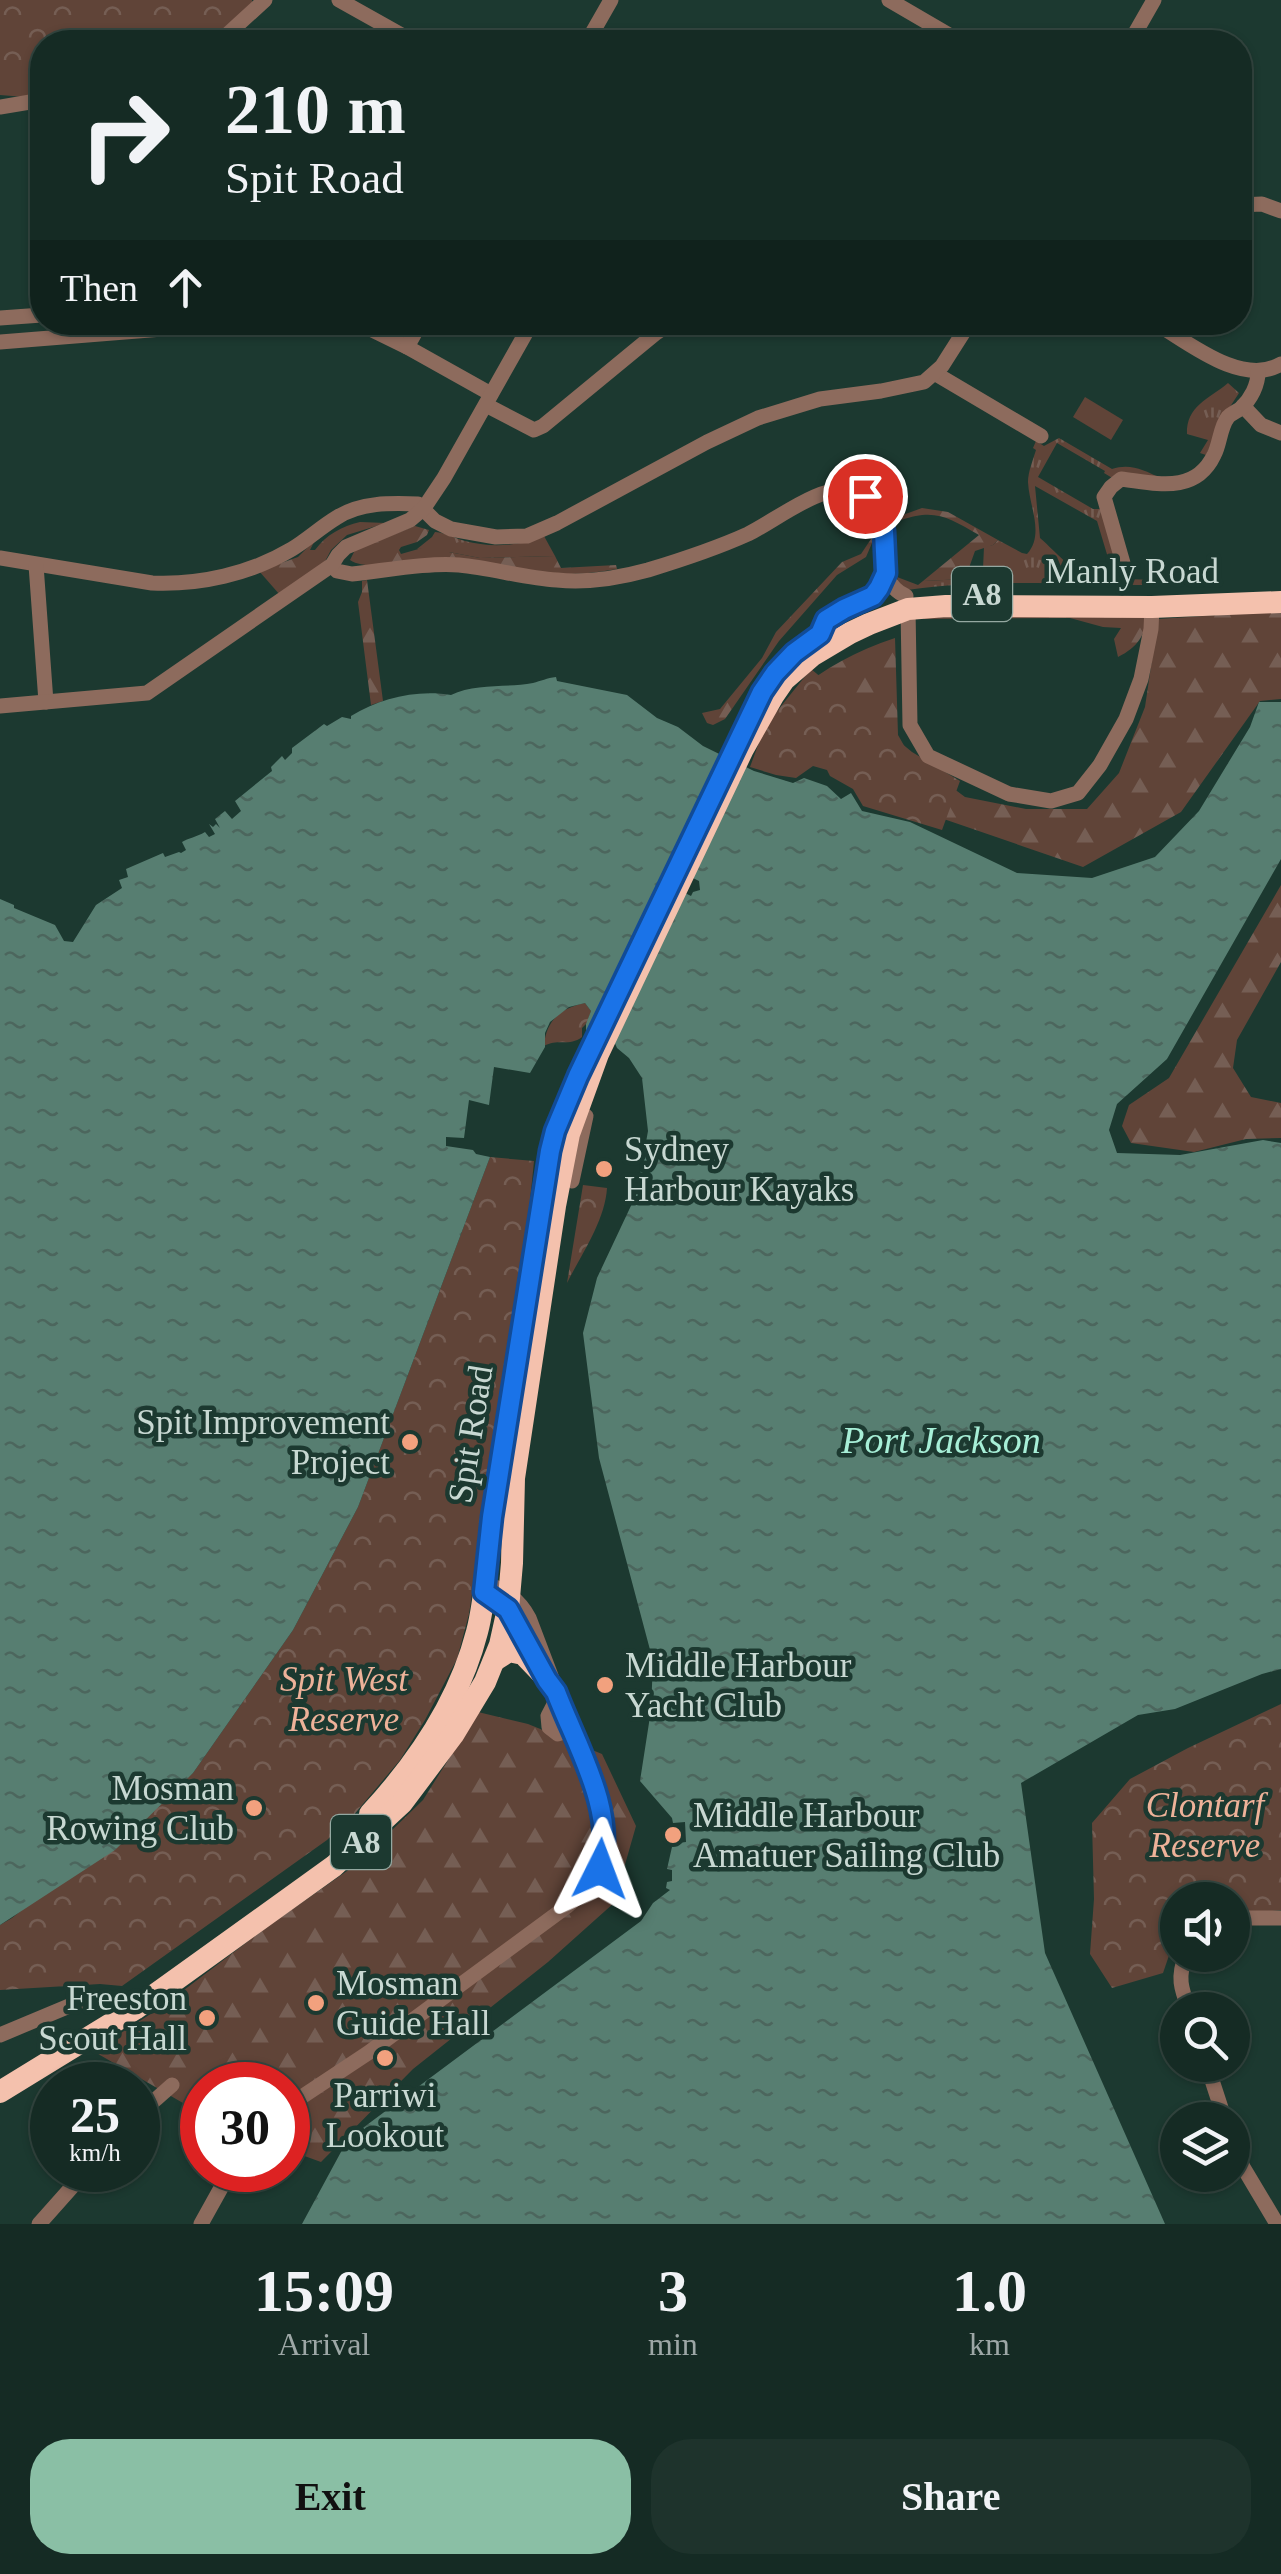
<!DOCTYPE html>
<html lang="en">
<head>
<meta charset="utf-8">
<style>
	body { margin:0; font-family:Georgia,serif; background:#1e332c; color:#f1f3f6; height:100vh; display:flex; flex-direction:column; font-size:38px; white-space:nowrap }
	* { box-sizing:border-box; margin:0 }
	p { font-size:32px; color:#9da7a6 }
	.icon { flex:none; width:55px; height:55px; fill:none; stroke:currentColor; stroke-width:2; stroke-linecap:round; stroke-linejoin:round }
	.map { position:relative; height:2224px; overflow:hidden }
	.sheet { display:flex; flex-direction:column; background:#152b24; flex:1 }
	.sheet>* { flex:none }
	.banner { position:absolute; left:30px; top:30px; width:1222px; height:305px; border-radius:40px; box-shadow:0 2px 8px #0004,0 0 0 2px #344741; background:#152b24; color:#f1f3f6; overflow:hidden }
	.buttons { position:absolute; left:1160px; top:1882px; display:grid; gap:20px }
	.buttons a { display:grid; place-items:center; width:90px; height:90px; border-radius:50%; background:#152b24; box-shadow:0 2px 8px #0004,0 0 0 2px #344741; font-size:50px }
	.speed { position:absolute; left:30px; top:2062px; display:flex; gap:20px; font-size:50px; font-weight:700; text-align:center }
	.speed>* { display:grid; place-content:center; width:130px; height:130px; border-radius:50%; background:#152b24; box-shadow:0 2px 8px #0004,0 0 0 2px #344741; line-height:1 }
	.speed small { font-size:25px; font-weight:400 }
	.speed .limit { border:15px solid #d22; background:#fff; color:#111 }
	.pin { position:absolute; display:grid; place-items:center; width:85px; height:85px; color:#fff; margin:-42px; border:5px solid #fff; border-radius:50%; box-shadow:0 2px 10px #0007 }
	.me { position:absolute; width:110px; margin:-55px; rotate:3deg; stroke-linejoin:round; filter:drop-shadow(0 0 8px #0008) }
	.turn { display:flex; align-items:center; gap:35px; height:210px; padding:0 30px; font-size:45px }
	.turn .icon { width:130px; height:130px; stroke-width:2.5 }
	.turn b { display:block; font-size:70px; line-height:85px }
	.then { display:flex; align-items:center; height:95px; padding:0 30px; background:#0003; gap:20px; font-size:38px }
	.eta { display:flex; justify-content:space-evenly; align-items:center; height:170px; text-align:center }
	.eta b { font-size:60px; font-weight:700; line-height:70px }
	.primary-button { display:flex; gap:20px; margin-top:auto; padding:20px 30px }
	.primary-button a { flex:1; height:115px; border-radius:40px; background:#8abfa5; color:#111; font-size:40px; font-weight:700; line-height:115px; text-align:center }
	.primary-button a+a { background:#1e332c; color:#f1f3f6 }
	.map>svg:first-child { display:block }
</style>
</head>
<body>
<div class="map">
<svg width="1281" height="2224" viewBox="0 0 1281 2224">
	<defs>
		<pattern id="grass-tufts" width="24" height="20" patternUnits="userSpaceOnUse" patternTransform="scale(2.5)"><rect width="24" height="20" fill="#604438"/><path d="M3 7l-1-3M5 7V3M7 7l1-3M15 17l-1-3M17 17v-4M19 17l1-3" fill="none" stroke="#755e54"/></pattern>
		<pattern id="forest-firs" width="22" height="20" patternUnits="userSpaceOnUse" patternTransform="scale(2.5)"><rect width="22" height="20" fill="#604438"/><path d="M5 1l3.5 6h-7zM16 11l3.5 6h-7z" fill="#755e54"/></pattern>
		<pattern id="park-crowns" width="20" height="18" patternUnits="userSpaceOnUse" patternTransform="scale(2.5)"><rect width="20" height="18" fill="#604438"/><path d="M2 6a3 3 0 1 1 6 0M12 15a3 3 0 1 1 6 0" fill="none" stroke="#755e54"/></pattern>
		<pattern id="water-ripples" width="26" height="14" patternUnits="userSpaceOnUse" patternTransform="scale(2.5)"><rect width="26" height="14" fill="#577e71"/><path d="M2 4q2-2 4 0t4 0M15 11q2-2 4 0t4 0" fill="none" stroke="#4c665d"/></pattern>
	</defs>
	<rect width="100%" height="100%" fill="#1c3930"/>
	<g fill="url(#grass-tufts)">
		<path d="M1228,383L1239,393L1224,416L1206,455L1200,453L1208,440L1187,434C1186,406 1209,399 1228,383Z"/>
		<path d="M1059,438L1112,469C1130,463 1144,470 1160,478L1114,479L1104,473L1105,471L1057,443L1038,477L1093,509H1102L1117,553L1114,562L1109,561L1097,521L1035,486L1040,538C1061,556 1092,597 1118,573L1123,574L1125,579L1157,580L1153,585C1074,585 985,578 907,590L899,584L897,577L918,585L923,581L965,579L968,568L983,569L984,547L993,545L998,540L1022,553L1027,554C1045,534 1029,506 1028,482C1028,472 1033,460 1036,450L1033,448L1036,441L1044,446Z"/>
		<path d="M435,532C447,533 454,538 465,541C490,548 521,546 544,536L555,556L480,558L449,552V547L417,549L432,537Z"/>
	</g>
	<g fill="url(#forest-firs)">
		<path d="M922,508L948,512L998,540L993,545L975,551L965,579L923,581L979,535C949,518 936,508 901,520L900,516Z"/>
		<polygon points="871,520 875,524 875,536 866,557 837,575 779,641 725,719 713,725 707,723 702,713 720,709 762,658 776,632 842,562 861,554 873,536"/>
		<path d="M360,522L386,523L347,535L331,550L322,567L280,595L259,571L298,557L315,540L310,550H315C326,535 342,526 360,522Z"/>
		<path d="M415,526L429,530L427,535L417,542L401,547L399,550L401,554L429,546L449,547V552L480,558L555,556L561,568L616,565L617,569C548,582 479,568 410,564C391,563 365,570 350,560L355,550Z"/>
		<polygon points="367,580 383,701 371,705 358,602 362,592 362,581"/>
		<path d="M1281,611V699L1260,701L1181,812L1083,867L900,804L794,693C825,668 856,651 895,638L898,735L910,756L965,797L1026,809H1087L1119,773L1145,707L1158,619Z"/>
		<path d="M924,612L1147,613C1146,635 1138,647 1118,657L1114,639L1121,628L1103,627L1070,618L924,619Z"/>
		<polygon points="1281,885 1281,962 1237,1040 1233,1068 1251,1097 1281,1103 1281,1138 1246,1139 1194,1152 1131,1143 1122,1126 1129,1105 1169,1078"/>
		<polygon points="478,1712 528,1724 602,1754 636,1826 624,1868 624,1894 548,1962 413,2069 321,2162 288,2150 288,2085 202,2085 202,2114 93,2051 163,2006 267,1927 357,1864 423,1800"/>
	</g>
	<g fill="url(#park-crowns)">
		<polygon points="0,0 252,0 252,4 220,31 102,42 42,42 42,94 25,97 0,95"/>
		<polygon points="811,669 912,752 960,781 942,830 863,806 853,789 830,776 827,770 813,766 796,778 776,775 750,767 765,726"/>
		<path d="M585,1003L591,1011L587,1023L582,1028V1037C569,1047 558,1038 544,1046C546,1021 560,1008 585,1003Z"/>
		<polygon points="490,1157 534,1161 529,1211 469,1614 457,1659 425,1720 400,1760 352,1817 327,1840 122,1986 100,1984 0,1990 0,1925 12,1918 193,1773 293,1630 358,1507"/>
		<path d="M583,1185L607,1188C605,1221 581,1255 567,1283Z"/>
		<polygon points="1281,1704 1281,1910 1233,1915 1232,1900 1178,1900 1177,1932 1163,1973 1112,1988 1090,1954 1094,1899 1092,1823 1130,1779 1188,1748"/>
	</g>
	<polygon fill="#604438" points="1085,397 1123,420 1111,440 1073,417"/>
	<path fill="url(#water-ripples)" d="M556,677L557,681L627,695L657,718L678,727L703,746L754,771L793,783L804,778L827,786L841,799L851,793L862,811L910,822L1017,873L1092,878L1155,857L1199,811L1250,727L1259,702H1281V859L1167,1059L1117,1104L1109,1130L1117,1153L1180,1155L1263,1140L1281,1143V1669L1262,1674L1175,1709L1138,1715L1021,1783L1045,1953L1165,2224H302L348,2139L641,1921L653,1903L670,1890L666,1888L667,1882L672,1881V1870L667,1869L672,1847L670,1844L686,1842L685,1822L673,1823L672,1818L640,1781L651,1710L653,1661L599,1458L583,1333L597,1278L637,1193L648,1131L642,1078L629,1058L617,1048L614,1041L586,1032V1024L591,1011L585,1003L569,1007L550,1022L545,1033V1047L530,1073L494,1067L489,1105L469,1100L464,1138L446,1137V1146L473,1150L476,1154L490,1157L358,1507L293,1630L193,1773L115,1850L0,1925V899L14,905V908L55,925L64,941L73,942L96,905L122,888L119,880L128,877L126,869L163,853L165,857L179,852L181,853L186,850L182,842C188,838 197,837 205,832L209,837L215,834L209,824L213,827L216,824L220,828L215,819L225,811L232,819L241,811L235,801L272,771L271,767L282,756L285,760L292,753V748L324,724L327,726L342,717L351,719V716C380,698 418,689 451,695C475,683 507,688 533,683C541,681 547,678 556,677Z"/>
	<polygon fill="#1c3930" points="722,750 748,762 693,878 699,881 700,890 693,892 691,896 685,893 610,1045 587,1037"/>
	<g fill="none" stroke-linecap="round" stroke-linejoin="round">
		<g stroke="#8d6b5d" stroke-width="15">
			<polyline points="339,0 414,42"/>
			<polyline points="889,0 949,35 973,42"/>
			<polyline points="219,42 265,0"/>
			<polyline points="587,42 611,0"/>
			<polyline points="1130,42 1154,0"/>
			<polyline points="0,107 42,100"/>
			<polyline points="1240,205 1262,204 1281,211"/>
			<polyline points="0,318 42,315"/>
			<polyline points="356,322 407,347 491,394"/>
			<path d="M1154,322C1189,343 1242,387 1281,364"/>
			<polyline points="0,342 250,322"/>
			<polyline points="407,347 421,322"/>
			<polyline points="936,374 1041,436"/>
			<polyline points="486,405 534,430 543,426 656,333 672,322"/>
			<polyline points="1243,406 1261,425 1281,433"/>
			<path d="M0,558L152,583C200,585 250,574 292,549C307,540 321,527 336,518C360,502 391,503 418,504L435,521L451,529L496,537L527,536L557,523L707,442L758,418L820,399L881,391L924,382L942,366L970,322"/>
			<path d="M1123,563L1104,497L1111,487L1121,479C1155,483 1195,495 1214,455C1220,444 1220,427 1228,417C1232,413 1238,411 1241,408C1251,399 1258,385 1258,372"/>
			<polyline points="36,565 46,702"/>
			<path d="M332,565L337,571L352,574C382,571 430,562 459,565C492,568 524,578 557,580C587,583 619,578 648,570C681,560 717,548 748,534C775,521 823,482 852,491C911,508 861,577 906,596"/>
			<polyline points="908,609 910,725 928,756 1009,794 1051,801 1078,793 1100,765 1126,719 1141,679 1151,629 1152,607"/>
			<path d="M819,634C833,606 853,612 874,595C880,590 883,580 886,573"/>
			<polyline points="0,706 147,693 332,565 338,555 346,547 410,520 424,508 444,478 532,322"/>
			<polyline points="572,1181 586,1116"/>
			<polyline points="484,1592 508,1609 535,1659"/>
			<polyline points="558,1697 548,1716 549,1727 558,1734 572,1729"/>
			<polyline points="1232,1918 1281,1918"/>
			<path d="M1186,1955C1177,1977 1181,1988 1189,2010"/>
			<polyline points="0,2035 86,1999 98,2000 109,2008"/>
			<polyline points="1207,2065 1225,2120"/>
			<path d="M288,2106L368,2053L566,1907L582,1893L601,1869L606,1850L605,1832L602,1810L529,1618C519,1599 505,1590 485,1583"/>
			<polyline points="138,2115 172,2085"/>
			<polyline points="1232,2142 1243,2167 1277,2224"/>
			<polyline points="39,2224 87,2170"/>
			<polyline points="201,2224 231,2170"/>
		</g>
		<g stroke="#f4c1ad" stroke-width="22">
			<polyline points="495,1660 509,1651 523,1654 547,1679"/>
			<path d="M370,1814C419,1761 459,1702 477,1632C485,1602 486,1571 490,1541C493,1510 498,1480 503,1450"/>
			<polyline points="0,2092 135,2009 334,1866 402,1803 453,1735 485,1682 500,1645 508,1609 512,1563 514,1478 555,1206 569,1134 598,1054 743,749 773,696 784,680 813,655 850,633 869,624 908,609 946,606 1152,607 1281,602"/>
		</g>
	</g>
	<g fill="none" stroke-linecap="round" stroke-linejoin="round">
		<defs>
			<path id="route" d="M600,1869C617,1812 576,1745 556,1692L547,1680L508,1609L484,1592L492,1517L550,1151L555,1131L578,1076L762,692L775,673L794,653L820,634L826,620L844,609L873,596L879,588L886,573L884,531L880,512L865,496"/>
		</defs>
		<use href="#route" stroke="#114b97" stroke-width="25"/>
		<use href="#route" stroke="#1a73e8" stroke-width="18"/>
	</g>
	<g fill="#f2a17e" stroke="#1c3930" stroke-width="4">
		<circle cx="604" cy="1169" r="10"/>
		<circle cx="410" cy="1442" r="10"/>
		<circle cx="605" cy="1685" r="10"/>
		<circle cx="254" cy="1808" r="10"/>
		<circle cx="673" cy="1835" r="10"/>
		<circle cx="316" cy="2003" r="10"/>
		<circle cx="207" cy="2018" r="10"/>
		<circle cx="385" cy="2058" r="10"/>
	</g>
	<g text-anchor="middle" stroke-width="9" stroke-linejoin="round" paint-order="stroke">
		<g fill="#1c3930" stroke="#94a8a1" stroke-width="2.5">
			<rect x="952" y="567" width="60" height="54" rx="8"/>
			<rect x="331" y="1815" width="60" height="54" rx="8"/>
		</g>
		<g font-size="32" font-weight="bold" fill="#c8d8d2">
			<text x="982" y="605">A8</text>
			<text x="361" y="1853">A8</text>
		</g>
		<g font-size="35" fill="#c8d8d2" stroke="#1c3930">
			<text x="1132" y="583">Manly Road</text>
			<text transform="translate(470 1434) rotate(-81)" y="12">Spit Road</text>
		</g>
		<g font-size="35" fill="#c8d8d2" stroke="#1c3930" text-anchor="start">
			<text x="624" y="1161">Sydney<tspan x="624" dy="40">Harbour Kayaks</tspan></text>
			<text x="390" y="1434" text-anchor="end">Spit Improvement<tspan x="390" dy="40">Project</tspan></text>
			<text x="625" y="1677">Middle Harbour<tspan x="625" dy="40">Yacht Club</tspan></text>
			<text x="234" y="1800" text-anchor="end">Mosman<tspan x="234" dy="40">Rowing Club</tspan></text>
			<text x="693" y="1827">Middle Harbour<tspan x="693" dy="40">Amatuer Sailing Club</tspan></text>
			<text x="336" y="1995">Mosman<tspan x="336" dy="40">Guide Hall</tspan></text>
			<text x="187" y="2010" text-anchor="end">Freeston<tspan x="187" dy="40">Scout Hall</tspan></text>
			<text x="385" y="2107" text-anchor="middle">Parriwi<tspan x="385" dy="40">Lookout</tspan></text>
		</g>
		<g font-size="35" font-style="italic" fill="#eeb299" stroke="#1c3930">
			<text x="344" y="1691">Spit West<tspan x="344" dy="40">Reserve</tspan></text>
			<text x="1205" y="1817">Clontarf<tspan x="1205" dy="40">Reserve</tspan></text>
		</g>
		<g font-size="38" font-style="italic" fill="#a7efd7" stroke="#1c3930">
			<text x="941" y="1453">Port Jackson</text>
		</g>
	</g>
</svg>
<div class="buttons">
<a><svg class="icon" aria-label="sound" viewBox="0 0 24 24"><path d="M4 9h4l5-4v14l-5-4H4zM17 9q2 3 0 6"/></svg></a>
<a><svg class="icon" aria-label="search" viewBox="0 0 24 24"><circle cx="10" cy="10" r="6"/><path d="M15 15l6 6"/></svg></a>
<a><svg class="icon" aria-label="layers" viewBox="0 0 24 24"><path d="M12 4l9 5-9 5-9-5zM3 14l9 5 9-5"/></svg></a>
</div>
<div class="speed"><div>25<small>km/h</small></div><div class="limit">30</div></div>
<div class="pin" style="left:865px;top:496px;background:#d93025"><svg class="icon" aria-label="arrive" viewBox="0 0 24 24"><path d="M6 21V4h12l-3 4 3 4H6"/></svg></div>
<svg class="me" style="left:600px;top:1869px" viewBox="-20 -20 40 40"><path d="M0-17L14 15 0 8-14 15z" fill="#1a73e8" stroke="#fff" stroke-width="4"/></svg>
<div class="banner">
<div class="turn"><svg class="icon" aria-label="right" viewBox="0 0 24 24"><path d="M7 20v-9h11M14 6l5 5-5 5"/></svg><div><b>210 m</b>Spit Road</div></div>
<div class="then">Then<svg class="icon" aria-label="ahead" viewBox="0 0 24 24"><path d="M12 20V5M6 11l6-6 6 6"/></svg></div>
</div>
</div>
<section class="sheet">
<div class="eta">
<div><b>15:09</b><p>Arrival</p></div>
<div><b>3</b><p>min</p></div>
<div><b>1.0</b><p>km</p></div>
</div>
<div class="primary-button"><a>Exit</a><a>Share</a></div>
</section>
</body>
</html>
